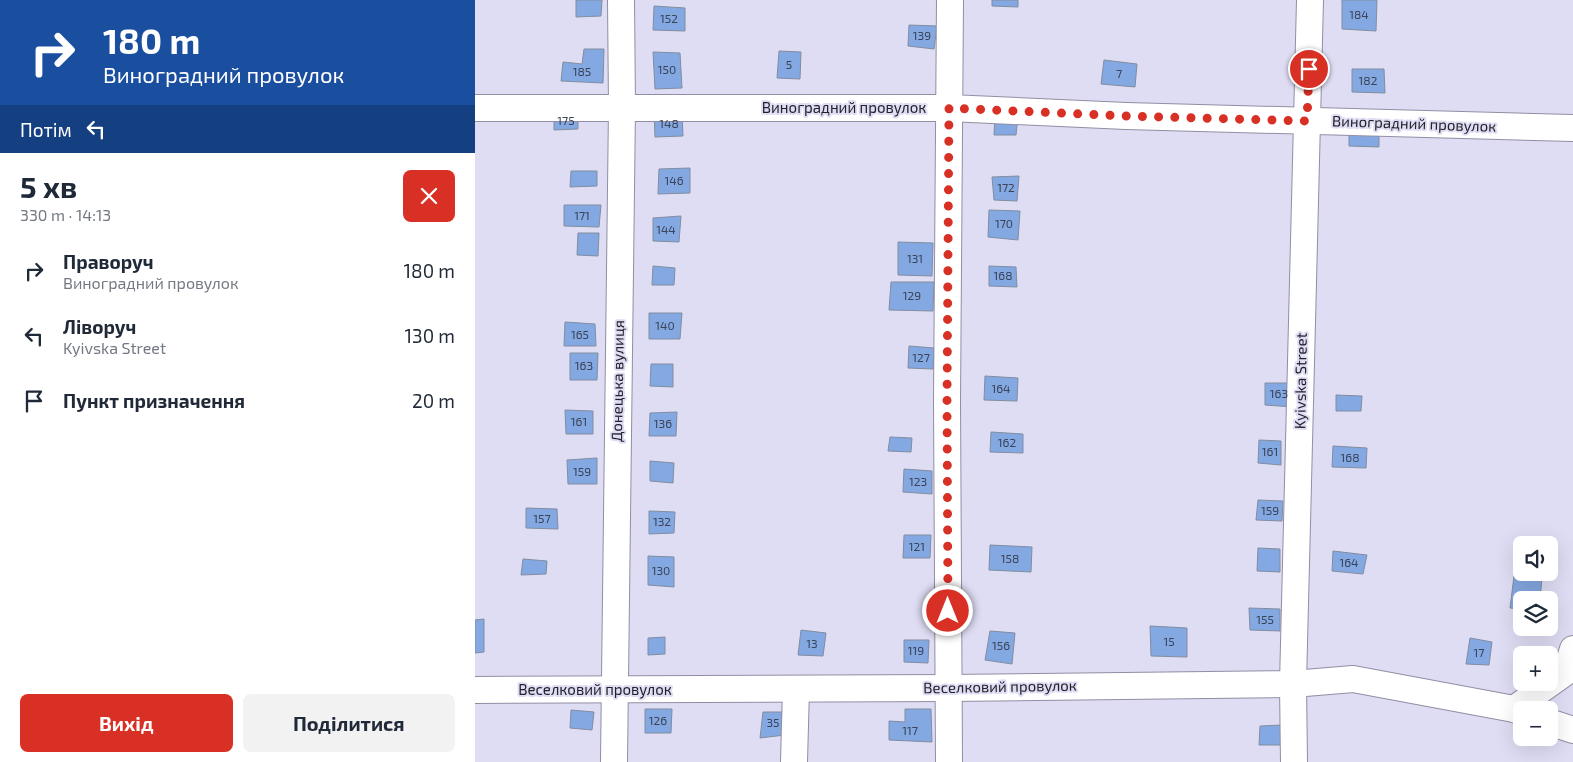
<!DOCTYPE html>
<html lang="uk">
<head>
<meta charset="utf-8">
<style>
	body { margin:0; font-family:"Exo 2",sans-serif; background:#f2f2f3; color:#1f2937; height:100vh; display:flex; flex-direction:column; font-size:19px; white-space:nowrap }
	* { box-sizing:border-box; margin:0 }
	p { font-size:16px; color:#747a83 }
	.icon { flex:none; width:28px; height:28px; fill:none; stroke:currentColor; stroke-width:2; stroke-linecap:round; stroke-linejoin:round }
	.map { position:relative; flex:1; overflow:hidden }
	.panel { display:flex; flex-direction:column; background:#fff; width:475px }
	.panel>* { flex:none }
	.banner { background:#1a4fa0; color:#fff; overflow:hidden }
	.tools { position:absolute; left:1038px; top:536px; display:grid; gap:10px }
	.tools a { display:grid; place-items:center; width:45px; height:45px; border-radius:8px; background:#fff; box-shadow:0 5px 20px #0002; font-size:25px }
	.pin { position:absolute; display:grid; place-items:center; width:42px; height:42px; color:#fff; margin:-21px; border:2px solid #fff; border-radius:50%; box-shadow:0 1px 5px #0007 }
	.me { position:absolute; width:55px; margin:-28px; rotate:0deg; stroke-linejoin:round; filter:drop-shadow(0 0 4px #0008) }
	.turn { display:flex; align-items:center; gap:18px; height:105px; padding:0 20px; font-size:22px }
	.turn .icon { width:65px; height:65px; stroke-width:2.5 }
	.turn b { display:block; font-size:35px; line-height:42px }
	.then { display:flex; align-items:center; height:48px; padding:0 20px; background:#0003; gap:10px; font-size:19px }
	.round { display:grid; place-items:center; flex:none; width:52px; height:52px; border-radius:8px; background:#f2f2f3 }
	.overview { display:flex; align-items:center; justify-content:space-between; height:85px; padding:0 20px }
	h1 { font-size:30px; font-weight:700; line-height:38px }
	.cta { display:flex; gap:10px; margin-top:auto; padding:10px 20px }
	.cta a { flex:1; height:58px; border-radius:8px; background:#d93025; color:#fff; font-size:20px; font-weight:700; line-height:58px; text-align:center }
	.cta a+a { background:#f2f2f3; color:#1f2937 }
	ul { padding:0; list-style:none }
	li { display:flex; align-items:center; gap:15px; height:65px; padding:0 20px }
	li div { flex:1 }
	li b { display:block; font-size:19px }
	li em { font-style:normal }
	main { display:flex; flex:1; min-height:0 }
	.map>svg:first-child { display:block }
</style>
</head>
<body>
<main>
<section class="panel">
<div class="banner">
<div class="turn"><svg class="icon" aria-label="right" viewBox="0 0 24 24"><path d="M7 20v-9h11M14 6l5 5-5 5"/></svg><div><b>180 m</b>Виноградний провулок</div></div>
<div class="then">Потім<svg class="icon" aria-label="left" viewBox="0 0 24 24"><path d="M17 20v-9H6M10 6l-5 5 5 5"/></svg></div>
</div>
<div class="overview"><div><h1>5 хв</h1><p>330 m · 14:13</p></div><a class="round" style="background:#d93025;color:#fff"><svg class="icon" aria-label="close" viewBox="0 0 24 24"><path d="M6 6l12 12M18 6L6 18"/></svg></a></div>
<ul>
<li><svg class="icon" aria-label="right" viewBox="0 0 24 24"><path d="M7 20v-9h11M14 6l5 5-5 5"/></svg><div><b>Праворуч</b><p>Виноградний провулок</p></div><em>180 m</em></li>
<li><svg class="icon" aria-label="left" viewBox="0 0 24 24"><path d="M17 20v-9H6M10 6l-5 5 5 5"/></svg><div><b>Ліворуч</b><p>Kyivska Street</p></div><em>130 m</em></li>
<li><svg class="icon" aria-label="arrive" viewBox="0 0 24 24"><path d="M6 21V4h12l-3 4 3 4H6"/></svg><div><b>Пункт призначення</b></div><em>20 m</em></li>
</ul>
<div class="cta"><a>Вихід</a><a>Поділитися</a></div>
</section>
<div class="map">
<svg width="1098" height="762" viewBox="0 0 1098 762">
	<rect width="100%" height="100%" fill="#dfddf4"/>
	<g fill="#84a8e1" stroke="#818da0">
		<polygon points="101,0 127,0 126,16 101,17"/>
		<polygon points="517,0 543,0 543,7 517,6"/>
		<polygon points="867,0 902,0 901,31 867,29"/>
		<polygon points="179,6 210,8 210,31 178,30"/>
		<polygon points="434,25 462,26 459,49 433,46"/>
		<polygon points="109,49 129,49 128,83 86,81 88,62 107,64"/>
		<polygon points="304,51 326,52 325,79 302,78"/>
		<polygon points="178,52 205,53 207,88 180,89"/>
		<polygon points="629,60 662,64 660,87 626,84"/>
		<polygon points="877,69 909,69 910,93 877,92"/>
		<polygon points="179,111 207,112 208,136 180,137"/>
		<polygon points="79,112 103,113 103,129 79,130"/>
		<polygon points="520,115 543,116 541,135 519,135"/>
		<polygon points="904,127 904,147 874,146 874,128"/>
		<polygon points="215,168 215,193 183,194 184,169"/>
		<polygon points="96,171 122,171 122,186 95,187"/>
		<polygon points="544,176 542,201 519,200 517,177"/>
		<polygon points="89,205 126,205 124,227 89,226"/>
		<polygon points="514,210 545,211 543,240 513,237"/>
		<polygon points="206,216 204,242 178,241 178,218"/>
		<polygon points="103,233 124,233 123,256 102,255"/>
		<polygon points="423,242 458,243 457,276 423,275"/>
		<polygon points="178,266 200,268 199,285 177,285"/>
		<polygon points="514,266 541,267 542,287 514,286"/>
		<polygon points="416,282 459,282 458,311 414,310"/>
		<polygon points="174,313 207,313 205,339 174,339"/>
		<polygon points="90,322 120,324 121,346 89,346"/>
		<polygon points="434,346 459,348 458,369 433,368"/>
		<polygon points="95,353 123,353 122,380 95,380"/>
		<polygon points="176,364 198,364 198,387 175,386"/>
		<polygon points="510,376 543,378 542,401 509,400"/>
		<polygon points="790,383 817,383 818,407 790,405"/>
		<polygon points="861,395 887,396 886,411 861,411"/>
		<polygon points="90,410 118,411 118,434 91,434"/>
		<polygon points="202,412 201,436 174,436 175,413"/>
		<polygon points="516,432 548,434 548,453 515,452"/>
		<polygon points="415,437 437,438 436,452 413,451"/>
		<polygon points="784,440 806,441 806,465 783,463"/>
		<polygon points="858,446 892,448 891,468 857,467"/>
		<polygon points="122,458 122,484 93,484 92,460"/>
		<polygon points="175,461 199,463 198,483 175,481"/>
		<polygon points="429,469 457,471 457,494 428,492"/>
		<polygon points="783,500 808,501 807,521 781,520"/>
		<polygon points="51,508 82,509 83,529 51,528"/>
		<polygon points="174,511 200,512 199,533 174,534"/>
		<polygon points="429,535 456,535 455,558 428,558"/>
		<polygon points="515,545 557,547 556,572 514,570"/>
		<polygon points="783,548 805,549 805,572 782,571"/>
		<polygon points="858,551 892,555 888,574 857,571"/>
		<polygon points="173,556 199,557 199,587 173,585"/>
		<polygon points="48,559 72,561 71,574 46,575"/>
		<polygon points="1039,576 1067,578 1065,600 1046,600 1046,609 1035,608"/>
		<polygon points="774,608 805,609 805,631 775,630"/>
		<polygon points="9,619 9,652 0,653 0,620"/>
		<polygon points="675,626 712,628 712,657 676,656"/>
		<polygon points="326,630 351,633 348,656 323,655"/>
		<polygon points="515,631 540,633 537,664 510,660"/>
		<polygon points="190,637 190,654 173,655 173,638"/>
		<polygon points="995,638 1017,642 1014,665 991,664"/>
		<polygon points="429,640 454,640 453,663 429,662"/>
		<polygon points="170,709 197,709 196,733 170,733"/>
		<polygon points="430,709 456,709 457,742 414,740 414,721 430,722"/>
		<polygon points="96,710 119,712 117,730 95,728"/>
		<polygon points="288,712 311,712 310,735 285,738"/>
		<polygon points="807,725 807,745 784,745 785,726"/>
	</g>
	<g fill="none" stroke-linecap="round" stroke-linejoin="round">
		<defs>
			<g id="minor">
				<polyline points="0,108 474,108 651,116 1098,128"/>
				<polyline points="0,690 474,688 818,684 878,679 1039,709 1046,712"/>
				<polyline points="1039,709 1091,672 1098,649"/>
				<polyline points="1074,722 1098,730"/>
				<polyline points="139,762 147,107 146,0"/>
				<polyline points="319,762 321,689"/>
				<polyline points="474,762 472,401 475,0"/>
				<polyline points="819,762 818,684 835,0"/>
			</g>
		</defs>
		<use href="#minor" stroke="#918ea4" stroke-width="28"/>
		<use href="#minor" stroke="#fff" stroke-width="26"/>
	</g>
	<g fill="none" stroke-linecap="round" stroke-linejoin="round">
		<polyline stroke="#d93025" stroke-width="9" stroke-dasharray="0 16.2" points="473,611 472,401 474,108 651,116 832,121 834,69"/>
	</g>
	<g text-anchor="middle" stroke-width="4" stroke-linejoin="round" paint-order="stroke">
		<g font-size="12" fill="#3a4357">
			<text x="884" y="19">184</text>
			<text x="194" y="23">152</text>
			<text x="447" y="40">139</text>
			<text x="314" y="69">5</text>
			<text x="192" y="74">150</text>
			<text x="107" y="76">185</text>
			<text x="644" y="78">7</text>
			<text x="893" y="85">182</text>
			<text x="91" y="125">175</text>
			<text x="194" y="128">148</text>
			<text x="199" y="185">146</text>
			<text x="531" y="192">172</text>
			<text x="107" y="220">171</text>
			<text x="529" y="228">170</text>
			<text x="191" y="234">144</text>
			<text x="440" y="263">131</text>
			<text x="528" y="280">168</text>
			<text x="437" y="300">129</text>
			<text x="190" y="330">140</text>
			<text x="105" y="339">165</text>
			<text x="446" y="362">127</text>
			<text x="109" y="370">163</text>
			<text x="526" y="393">164</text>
			<text x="804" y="398">163</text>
			<text x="104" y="426">161</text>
			<text x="188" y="428">136</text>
			<text x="532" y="447">162</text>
			<text x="795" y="456">161</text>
			<text x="875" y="462">168</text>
			<text x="107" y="476">159</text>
			<text x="443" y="486">123</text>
			<text x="795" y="515">159</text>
			<text x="67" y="523">157</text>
			<text x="187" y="526">132</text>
			<text x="442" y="551">121</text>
			<text x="535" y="563">158</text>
			<text x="874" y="567">164</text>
			<text x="186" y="575">130</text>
			<text x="790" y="624">155</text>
			<text x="694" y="646">15</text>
			<text x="337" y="648">13</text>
			<text x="526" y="650">156</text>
			<text x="441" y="655">119</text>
			<text x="1004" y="657">17</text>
			<text x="183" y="725">126</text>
			<text x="298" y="727">35</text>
			<text x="435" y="735">117</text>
		</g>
		<g font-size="15" fill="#222129" stroke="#dfddf4">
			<text x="369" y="113">Виноградний провулок</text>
			<text transform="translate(939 124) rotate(2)" y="5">Виноградний провулок</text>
			<text transform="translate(143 381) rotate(-89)" y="5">Донецька вулиця</text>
			<text transform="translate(826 381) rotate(-89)" y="5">Kyivska Street</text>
			<text transform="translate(525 687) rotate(-1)" y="5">Веселковий провулок</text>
			<text x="120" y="695">Веселковий провулок</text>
		</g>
	</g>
</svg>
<div class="tools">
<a><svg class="icon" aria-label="sound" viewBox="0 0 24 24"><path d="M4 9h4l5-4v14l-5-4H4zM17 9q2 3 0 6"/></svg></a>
<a><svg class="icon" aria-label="layers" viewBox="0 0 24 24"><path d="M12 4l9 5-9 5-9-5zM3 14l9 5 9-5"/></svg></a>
<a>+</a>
<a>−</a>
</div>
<div class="pin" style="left:834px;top:69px;background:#d93025"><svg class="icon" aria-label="arrive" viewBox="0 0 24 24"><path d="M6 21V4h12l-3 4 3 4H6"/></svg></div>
<svg class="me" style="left:473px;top:611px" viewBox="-20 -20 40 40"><circle r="17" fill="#d93025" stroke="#fff" stroke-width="3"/><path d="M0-11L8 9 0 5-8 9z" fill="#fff"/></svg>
</div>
</main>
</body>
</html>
